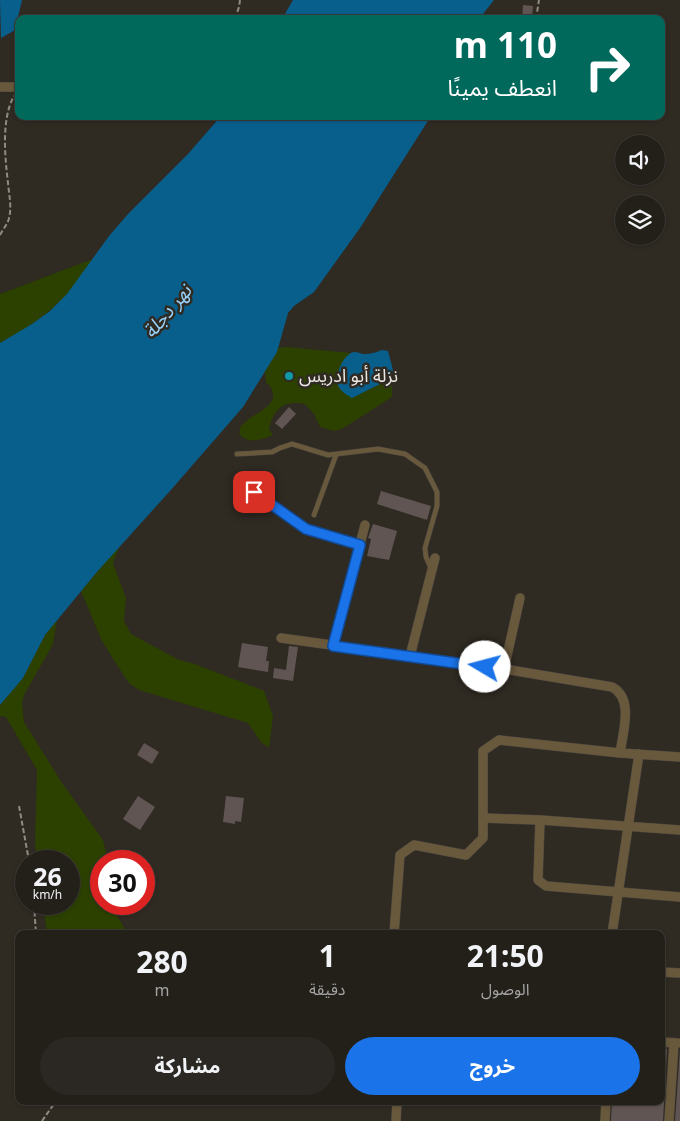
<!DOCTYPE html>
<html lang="ar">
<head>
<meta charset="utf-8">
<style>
	body { margin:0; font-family:"Noto Sans","Noto Sans Arabic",sans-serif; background:#2b2823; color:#f1f3f6; direction:rtl; height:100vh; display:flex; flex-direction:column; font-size:19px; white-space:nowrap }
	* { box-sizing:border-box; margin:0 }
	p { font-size:16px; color:#a3a3a2 }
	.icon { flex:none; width:28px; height:28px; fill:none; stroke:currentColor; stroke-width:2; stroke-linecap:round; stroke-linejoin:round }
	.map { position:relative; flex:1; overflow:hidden; direction:ltr }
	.sheet { position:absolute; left:15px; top:930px; width:650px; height:175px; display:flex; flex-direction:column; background:#23201a; border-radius:10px; box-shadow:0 1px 4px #0004,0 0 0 1px #403e39; direction:rtl }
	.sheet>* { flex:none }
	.banner { position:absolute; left:15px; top:15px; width:650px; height:105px; border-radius:10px; box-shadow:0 1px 4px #0004,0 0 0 1px #403e39; direction:rtl; background:#00695c; color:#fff; overflow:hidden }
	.tools { position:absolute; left:615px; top:135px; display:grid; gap:10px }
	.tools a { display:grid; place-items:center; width:50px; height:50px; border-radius:50%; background:#23201a; box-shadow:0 1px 4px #0004,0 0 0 1px #403e39; font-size:25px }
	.speed { position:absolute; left:15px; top:850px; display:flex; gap:10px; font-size:25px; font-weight:700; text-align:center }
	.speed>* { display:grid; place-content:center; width:65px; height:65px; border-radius:50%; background:#23201a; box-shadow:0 1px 4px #0004,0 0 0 1px #403e39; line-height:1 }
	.speed small { font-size:12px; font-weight:400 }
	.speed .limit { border:8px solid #d22; background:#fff; color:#111 }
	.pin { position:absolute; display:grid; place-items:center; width:42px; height:42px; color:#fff; margin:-21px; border-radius:10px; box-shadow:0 2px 8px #0006 }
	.me { position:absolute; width:55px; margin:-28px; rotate:278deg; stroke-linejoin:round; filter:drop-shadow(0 0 4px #0008) }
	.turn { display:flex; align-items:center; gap:18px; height:105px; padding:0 25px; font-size:22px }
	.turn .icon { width:65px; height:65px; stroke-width:2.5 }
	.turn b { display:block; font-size:35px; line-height:42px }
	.eta { display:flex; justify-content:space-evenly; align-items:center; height:85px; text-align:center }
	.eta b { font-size:30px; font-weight:700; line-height:35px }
	.action { display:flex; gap:10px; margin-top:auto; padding:10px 25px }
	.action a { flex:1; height:58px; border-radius:30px; background:#1a73e8; color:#fff; font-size:20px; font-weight:700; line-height:58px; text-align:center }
	.action a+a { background:#2b2823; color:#f1f3f6 }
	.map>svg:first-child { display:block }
</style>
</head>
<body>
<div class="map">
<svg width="680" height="1121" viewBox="0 0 680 1121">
	<rect width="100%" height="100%" fill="#2f2a22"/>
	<g fill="#2c4100">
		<path d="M93,259C84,271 77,284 67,294C48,315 24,330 0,343V294Z"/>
		<path d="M287,347L351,353L341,367L352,398L392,378V397L342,429L334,431L320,427L314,414L305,404C284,400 274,408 269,429L273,435C261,440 247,445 239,433C240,431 240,428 241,426C251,412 289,405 266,382L265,372L278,348Z"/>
		<polygon points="120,545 113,563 126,598 124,621 131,634 179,660 195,664 264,691 273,716 269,748 261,742 248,723 139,690 129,683 115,662 101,639 81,591"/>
		<polygon points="57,620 53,644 24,695 22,703 24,722 62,783 103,840 108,861 101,861 101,904 110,904 128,934 47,934 43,904 69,904 69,861 37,861 35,843 37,770 6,717 0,716 0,705 23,678 45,635"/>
	</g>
	<g fill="#095f8c">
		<polygon points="0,0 22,0 15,30 1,38"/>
		<polygon points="293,0 494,0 479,19 282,19"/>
		<polygon points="221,116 431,116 360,228 314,292 294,306 288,313 277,352 243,407 170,491 96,573 45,635 23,678 0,705 0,343 32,324 50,311 67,294 109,236 128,214 188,154"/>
		<path d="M382,350L388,351L393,370L392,378L352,398C347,395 340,391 338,385C335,375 342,358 351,353C356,350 361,355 366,354C371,354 377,352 382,350Z"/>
	</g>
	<g fill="#615554">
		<polygon points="523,5 533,6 532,19 522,19"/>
		<polygon points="289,407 296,414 282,429 275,423"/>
		<polygon points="381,491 431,506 427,520 377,504"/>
		<polygon points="373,524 397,531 389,560 367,556 371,539 368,538"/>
		<polygon points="242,643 268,647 266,661 269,661 268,672 238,667"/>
		<polygon points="289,646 298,647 293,681 273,678 274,668 286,670"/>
		<polygon points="144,743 159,752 152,764 137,755"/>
		<polygon points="138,796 155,807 140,830 123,819"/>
		<polygon points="226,796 244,798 241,822 235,821 235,824 223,822"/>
		<polygon points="661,1048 667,1049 663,1121 611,1121 612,1101 661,1101"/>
		<polygon points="680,1049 680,1121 675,1121"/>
	</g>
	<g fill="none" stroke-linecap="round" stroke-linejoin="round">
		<defs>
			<g id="lane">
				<polyline points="237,454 272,452 280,448 292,444 328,455 378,449 405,454 425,468 437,492 437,506 425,548 426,557 431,568"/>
				<polyline points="241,482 306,529 359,544"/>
				<polyline points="314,515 336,455"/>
			</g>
			<g id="street">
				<polyline points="0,87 19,87"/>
				<path d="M281,638L504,669L612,687C634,698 623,732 620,753"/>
				<polyline points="333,646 365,525"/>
				<polyline points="410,656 435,558"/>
				<polyline points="504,669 520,598"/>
				<polyline points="483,818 540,820 680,830"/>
				<polyline points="540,820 538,880 546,886 680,897"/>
				<polyline points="394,934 400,855 414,845 466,855 483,838 483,751 499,740 620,753 680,757"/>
				<polyline points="612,934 639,754"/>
				<polyline points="661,972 680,973"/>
				<polyline points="661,1042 678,1043"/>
				<polyline points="396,1121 397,1101"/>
				<polyline points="605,1121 606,1101"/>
				<polyline points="669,1121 674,1043"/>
			</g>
		</defs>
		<use href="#lane" stroke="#4d4841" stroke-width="5.5"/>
		<use href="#street" stroke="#4d4841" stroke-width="10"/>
		<g stroke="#908c85" stroke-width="2" stroke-dasharray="5 2.5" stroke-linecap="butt">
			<polyline points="235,19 239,7 240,0"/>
			<polyline points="536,19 539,0"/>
			<path d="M0,235C3,229 8,224 9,218C12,207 9,195 8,183C5,158 1,119 14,96"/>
			<polyline points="19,806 29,861"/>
			<polyline points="34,904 36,934"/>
			<polyline points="42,1121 56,1101"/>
		</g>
		<use href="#lane" stroke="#68583c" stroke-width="4.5"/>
		<use href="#street" stroke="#68583c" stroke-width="9"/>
	</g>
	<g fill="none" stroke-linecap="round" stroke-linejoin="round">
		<defs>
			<polyline id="route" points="254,492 306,529 360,545 333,646 485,667"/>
		</defs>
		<use href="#route" stroke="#114b97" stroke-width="12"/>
		<use href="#route" stroke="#1a73e8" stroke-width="9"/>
	</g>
	<circle fill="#0f9aa8" stroke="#2f2a22" stroke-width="2" cx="289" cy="376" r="5"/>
	<g text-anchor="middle" stroke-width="5" stroke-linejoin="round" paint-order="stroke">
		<g font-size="18" fill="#ebe7e2" stroke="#2f2a22" text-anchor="start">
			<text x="299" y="382">نزلة أبو ادريس</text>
		</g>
		<g font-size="19" font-style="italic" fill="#9bd2fa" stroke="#2f2a22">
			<text transform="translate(167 311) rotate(-50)" y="7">نهر دجلة</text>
		</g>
	</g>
</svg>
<div class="tools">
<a><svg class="icon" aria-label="sound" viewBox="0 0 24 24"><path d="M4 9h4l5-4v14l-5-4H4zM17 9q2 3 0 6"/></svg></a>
<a><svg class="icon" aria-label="layers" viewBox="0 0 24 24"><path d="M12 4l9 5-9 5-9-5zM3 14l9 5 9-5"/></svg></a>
</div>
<div class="speed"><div>26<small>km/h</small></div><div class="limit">30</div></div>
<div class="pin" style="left:254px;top:492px;background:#d93025"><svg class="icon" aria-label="arrive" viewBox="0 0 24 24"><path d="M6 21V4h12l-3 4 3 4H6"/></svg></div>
<svg class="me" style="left:485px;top:667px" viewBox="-20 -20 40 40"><circle r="19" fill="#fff"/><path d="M0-13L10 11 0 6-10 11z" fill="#1a73e8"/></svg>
<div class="banner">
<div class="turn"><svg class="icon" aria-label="right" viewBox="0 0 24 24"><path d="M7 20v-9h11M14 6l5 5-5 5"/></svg><div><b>110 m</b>انعطف يمينًا</div></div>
</div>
<section class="sheet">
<div class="eta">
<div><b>21:50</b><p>الوصول</p></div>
<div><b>1</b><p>دقيقة</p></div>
<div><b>280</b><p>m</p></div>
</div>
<div class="action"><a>خروج</a><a>مشاركة</a></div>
</section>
</div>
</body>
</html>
